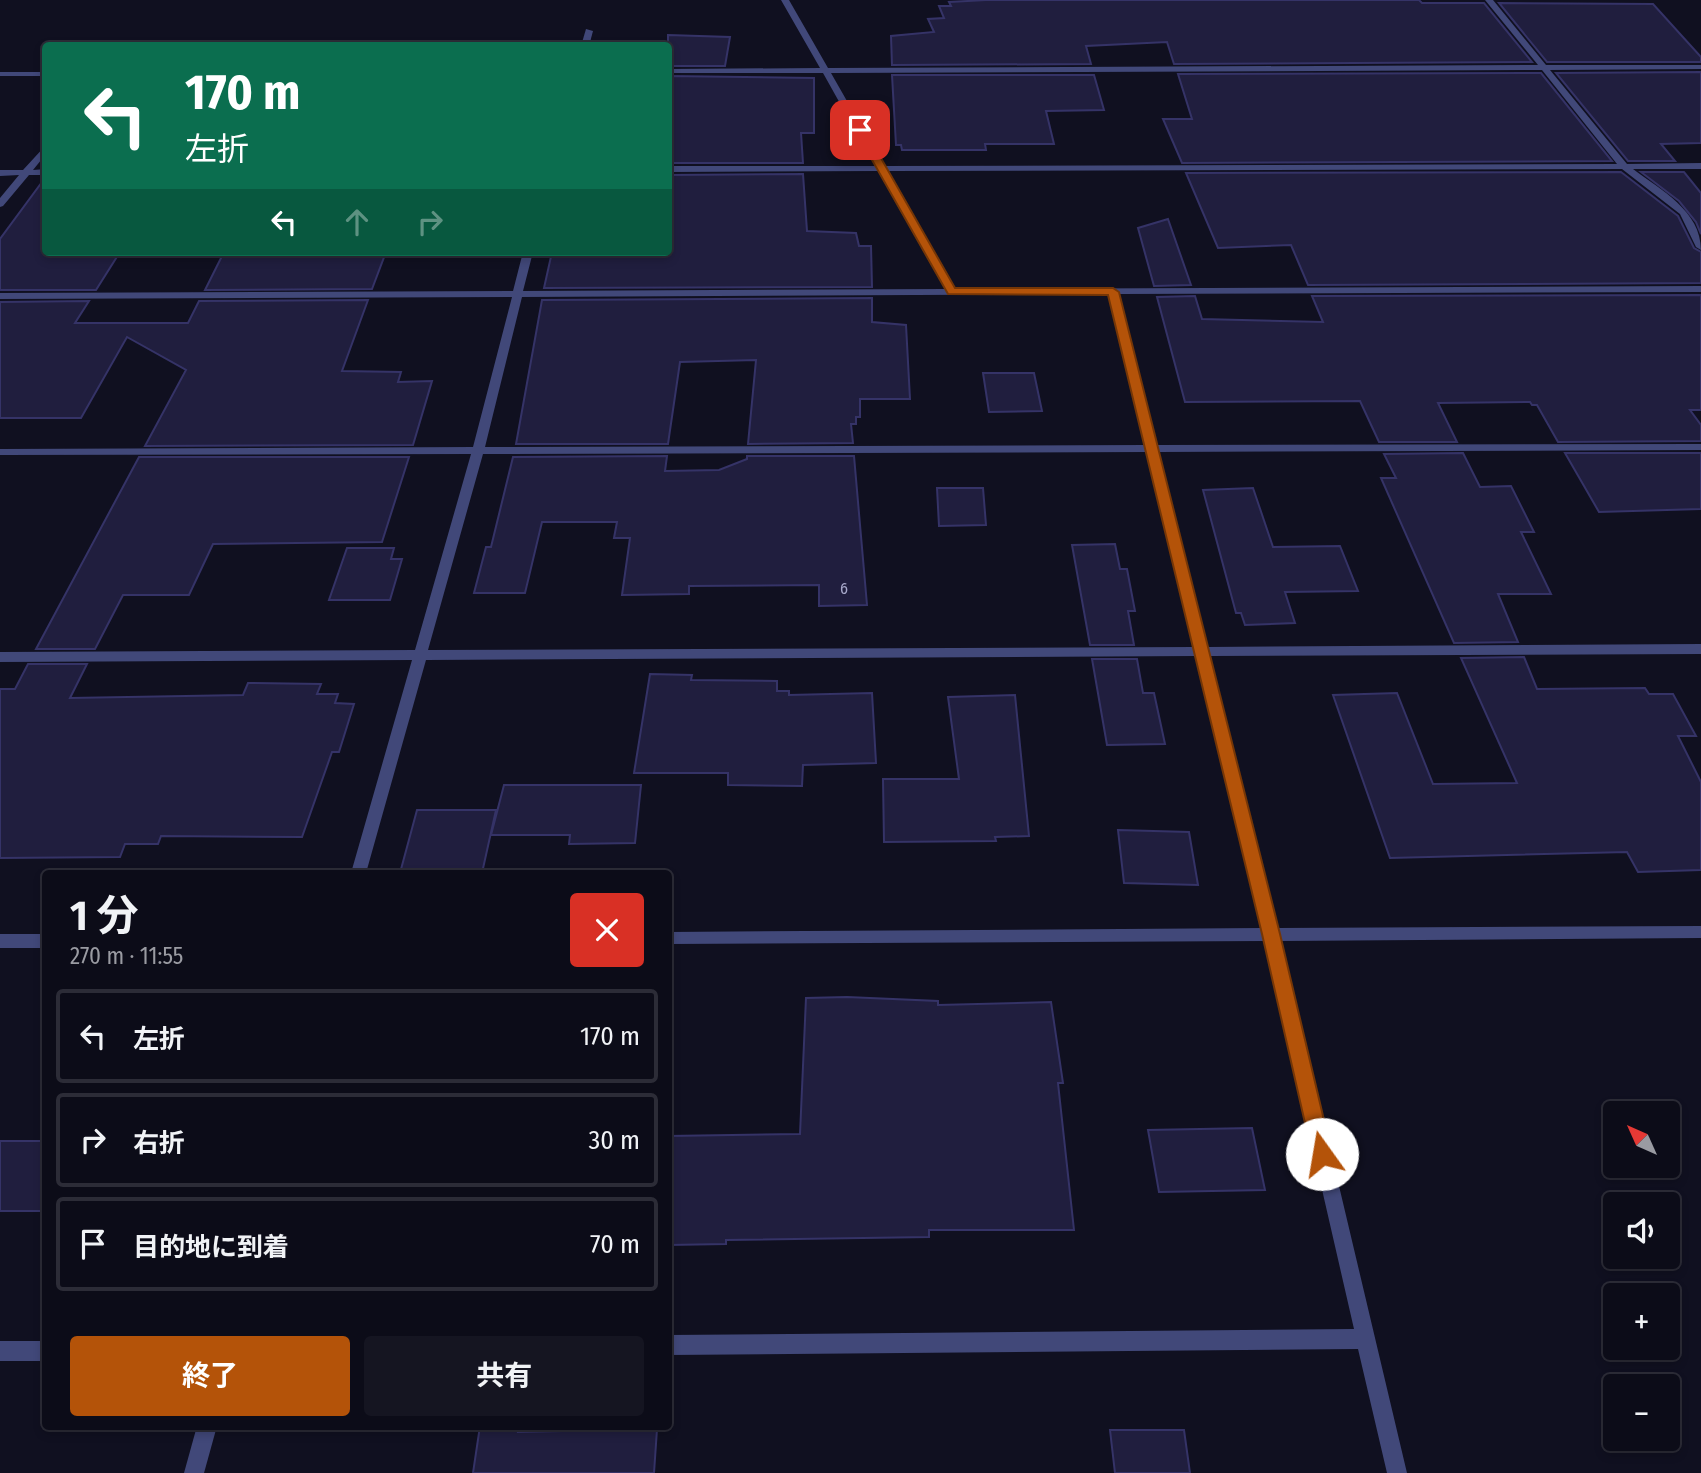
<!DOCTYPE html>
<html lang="ja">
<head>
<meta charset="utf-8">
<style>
	body { margin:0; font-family:"Fira Sans Condensed","Noto Sans JP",sans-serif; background:#151521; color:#f1f3f6; height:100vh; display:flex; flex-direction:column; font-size:26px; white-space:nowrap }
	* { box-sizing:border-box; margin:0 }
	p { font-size:23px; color:#9a9ba2 }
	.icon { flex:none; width:38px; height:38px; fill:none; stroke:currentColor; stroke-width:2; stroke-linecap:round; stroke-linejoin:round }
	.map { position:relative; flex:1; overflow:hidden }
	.side { position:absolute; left:42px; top:870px; width:630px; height:560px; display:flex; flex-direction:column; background:#0c0c18; border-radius:7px; box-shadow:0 4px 10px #0003,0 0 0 2px #2c2c37 }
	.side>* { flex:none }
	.guide { position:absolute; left:42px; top:42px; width:630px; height:214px; border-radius:7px; box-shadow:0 4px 10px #0003,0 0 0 2px #2c2c37; background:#0b6e4f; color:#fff; overflow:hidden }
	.needle { width:46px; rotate:315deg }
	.controls { position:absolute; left:1603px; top:1101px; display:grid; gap:14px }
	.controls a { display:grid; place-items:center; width:77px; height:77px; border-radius:7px; background:#0c0c18; box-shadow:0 4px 10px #0003,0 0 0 2px #2c2c37; font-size:35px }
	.pin { position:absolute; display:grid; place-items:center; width:60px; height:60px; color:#fff; margin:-30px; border-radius:14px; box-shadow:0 4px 10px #0006 }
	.me { position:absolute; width:77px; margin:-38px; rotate:347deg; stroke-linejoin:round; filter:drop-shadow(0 0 5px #0008) }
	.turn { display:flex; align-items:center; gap:24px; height:147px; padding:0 28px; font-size:32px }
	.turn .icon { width:91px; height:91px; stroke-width:2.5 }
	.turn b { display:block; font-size:49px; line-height:60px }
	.lanes { display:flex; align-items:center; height:66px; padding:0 28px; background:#0003; justify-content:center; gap:35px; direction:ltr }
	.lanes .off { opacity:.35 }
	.round { display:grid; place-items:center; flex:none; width:74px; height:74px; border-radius:7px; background:#151521 }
	.overview { display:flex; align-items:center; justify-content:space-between; height:119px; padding:0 28px }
	h1 { font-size:42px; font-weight:700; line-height:52px }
	.primary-button { display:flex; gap:14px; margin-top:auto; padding:14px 28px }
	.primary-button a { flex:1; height:80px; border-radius:7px; background:#b45309; color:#fff; font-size:28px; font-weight:700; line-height:80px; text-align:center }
	.primary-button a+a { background:#151521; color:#f1f3f6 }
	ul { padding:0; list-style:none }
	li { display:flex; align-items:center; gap:21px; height:94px; margin:0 14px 10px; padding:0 14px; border:4px solid #2c2c37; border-radius:7px }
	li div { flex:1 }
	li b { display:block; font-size:26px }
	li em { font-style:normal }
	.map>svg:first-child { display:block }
</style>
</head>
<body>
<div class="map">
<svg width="1701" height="1473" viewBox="0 0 1701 1473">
	<rect width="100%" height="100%" fill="#101020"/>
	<g fill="#201e3e" stroke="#353367" stroke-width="2">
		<polygon points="986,0 1419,0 1422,3 1484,3 1532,62 1174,64 1167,42 1086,46 1091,64 892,65 891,36 934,32 928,19 944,18 939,6 951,6 949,2"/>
		<polygon points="1499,3 1653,4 1701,57 1701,62 1547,62"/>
		<polygon points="668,35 730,37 725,66 668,66"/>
		<polygon points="1701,72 1701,143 1661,144 1675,161 1628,161 1556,73"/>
		<polygon points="1541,73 1612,161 1182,163 1163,119 1192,119 1178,74"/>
		<polygon points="892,75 1094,75 1104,110 1046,111 1054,144 985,144 986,150 902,150 901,145 896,145"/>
		<polygon points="668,76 814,78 814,133 801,133 803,163 668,163"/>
		<polygon points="1621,172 1678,216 1694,248 1701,252 1701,283 1308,285 1291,245 1218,248 1186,173"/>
		<polygon points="1641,172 1684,172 1701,193 1701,234 1696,222 1679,201"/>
		<polygon points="803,174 807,231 856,233 859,246 871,246 872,287 544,288 552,252 668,252 668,175"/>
		<polygon points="45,178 46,252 120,252 96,290 0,290 0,239"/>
		<polygon points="1168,219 1191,285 1154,286 1138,228"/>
		<polygon points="278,252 386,252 372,289 205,290 223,254"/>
		<polygon points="1701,295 1701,410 1690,410 1701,425 1701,441 1558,442 1537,405 1532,405 1530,402 1438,403 1457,442 1379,442 1360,401 1185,402 1157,297 1195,296 1202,319 1323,322 1312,296"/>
		<polygon points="872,298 872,322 906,325 910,399 860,399 860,417 856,417 856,424 851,424 853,443 748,444 756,360 680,362 668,444 516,444 542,300"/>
		<polygon points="368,300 342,371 401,372 398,382 432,381 413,445 145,446 186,370 127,337 81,418 0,418 0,302 89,301 75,323 188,323 199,301"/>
		<polygon points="983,373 1034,373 1042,411 989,412"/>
		<polygon points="1463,453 1480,487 1511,486 1534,532 1521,532 1551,594 1498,594 1518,642 1454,643 1381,478 1396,478 1384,454"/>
		<polygon points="1565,453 1701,453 1701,509 1599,512"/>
		<polygon points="667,456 665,471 719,470 747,459 747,456 854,456 867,605 819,606 819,585 689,586 689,594 622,595 630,538 614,538 617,522 542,522 525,593 474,593 486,547 491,547 513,457"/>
		<polygon points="139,457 409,457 382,542 213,544 189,595 123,595 95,649 36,649"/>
		<polygon points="937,488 983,488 986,525 939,526"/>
		<polygon points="1253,488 1273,547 1340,546 1358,591 1285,592 1295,623 1245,625 1241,613 1236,613 1203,490"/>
		<polygon points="1115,544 1120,569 1127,569 1135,611 1128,611 1134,645 1090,645 1072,545"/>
		<polygon points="347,548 394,548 391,559 402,559 390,600 329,600"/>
		<polygon points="1524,657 1537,689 1645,688 1649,694 1673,694 1696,736 1678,736 1701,782 1701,870 1638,872 1627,852 1390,858 1333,695 1397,693 1433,784 1517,783 1461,658"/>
		<polygon points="1092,659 1137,659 1143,693 1154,693 1165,744 1107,745"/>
		<polygon points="28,664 87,664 70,698 243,695 248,683 321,684 317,694 338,694 335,703 354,704 339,752 332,752 302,837 161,836 158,844 125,844 120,857 0,858 0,689 15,689"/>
		<polygon points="650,674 692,675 691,680 777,681 777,691 789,691 789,695 872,693 876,763 803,765 802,786 728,785 728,773 634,773"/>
		<polygon points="1015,695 1029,836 995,837 996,841 884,842 883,779 959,779 948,697"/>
		<polygon points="504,785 641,785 635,843 569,844 570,835 491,835"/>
		<polygon points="417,810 496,810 482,873 400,873"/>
		<polygon points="1118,830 1189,832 1198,885 1124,883"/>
		<polygon points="847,997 938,1001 938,1005 1051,1002 1063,1083 1058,1083 1074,1230 929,1230 929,1237 726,1240 726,1244 668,1245 668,1136 800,1134 806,998"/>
		<polygon points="1252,1128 1265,1190 1159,1192 1148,1130"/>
		<rect x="0" y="1141" width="46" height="70"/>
		<polygon points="480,1426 519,1426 518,1432 657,1429 654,1473 473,1473"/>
		<polygon points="1110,1430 1184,1430 1190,1473 1115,1473"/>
	</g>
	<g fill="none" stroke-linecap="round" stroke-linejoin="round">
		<g fill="#414879" fill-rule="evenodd">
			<path d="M781,0H789L828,68L1538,65L1485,0H1493L1546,65H1701V69L1550,70L1627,164L1701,163V169H1633C1661,190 1701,211 1701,250L1696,247L1680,214L1622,169L887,171L955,289L1701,286V292L1119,294L1156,445L1701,444V450L1158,452L1207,647L1701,644V654L1209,656L1277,928L1701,926V938L1281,941L1407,1473H1387L1358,1349L668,1355V1335L1354,1329L1265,941L668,944V932L1262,928L1196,656L426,660L366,873H351L412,660L0,662V652L415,650L471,454L0,455V449L473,447L512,297L0,299V293L513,291L523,252H533L523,291L945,289L878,171L668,172V166H875L823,73H668V69L820,68ZM1542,70L1617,164L884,166L831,73ZM1109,294L1145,445L485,447L522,297ZM1147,452L1194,647L428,650L483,454Z"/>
			<polygon points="586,29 593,31 589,46 581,46"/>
			<rect x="0" y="72" width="46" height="4"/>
			<polygon points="46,145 46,154 33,170 46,169 46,175 29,175 3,206 0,207 0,198 19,175 0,176 0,170 23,170"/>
			<rect x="0" y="934" width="46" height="14"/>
			<rect x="0" y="1341" width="46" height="20"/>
			<polygon points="197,1426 217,1426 204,1473 184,1473"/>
		</g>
	</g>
	<polygon fill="#b45309" stroke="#753606" stroke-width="2" points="856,127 865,130 955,288 1113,288 1119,292 1280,934 1332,1154 1329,1160 1322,1163 1315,1160 1312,1154 1262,934 1108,295 948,294 855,130"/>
	<g text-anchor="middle" stroke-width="7" stroke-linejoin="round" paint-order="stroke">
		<g font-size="16" fill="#a7a8ca">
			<text x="844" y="594">6</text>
		</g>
	</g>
</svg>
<div class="controls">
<a><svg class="needle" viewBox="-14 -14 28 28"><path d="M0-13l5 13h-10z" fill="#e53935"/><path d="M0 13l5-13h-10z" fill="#9a9ba2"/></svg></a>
<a><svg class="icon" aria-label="sound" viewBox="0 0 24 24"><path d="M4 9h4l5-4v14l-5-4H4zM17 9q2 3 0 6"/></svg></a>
<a>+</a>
<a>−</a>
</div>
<div class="pin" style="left:860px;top:130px;background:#d93025"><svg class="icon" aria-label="arrive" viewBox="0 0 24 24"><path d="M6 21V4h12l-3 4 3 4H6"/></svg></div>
<svg class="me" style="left:1322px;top:1154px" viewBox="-20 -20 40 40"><circle r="19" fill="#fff"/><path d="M0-13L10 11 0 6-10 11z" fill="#b45309"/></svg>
<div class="guide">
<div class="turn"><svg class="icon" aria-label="left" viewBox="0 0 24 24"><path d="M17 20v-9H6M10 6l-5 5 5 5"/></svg><div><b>170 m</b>左折</div></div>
<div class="lanes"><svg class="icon" aria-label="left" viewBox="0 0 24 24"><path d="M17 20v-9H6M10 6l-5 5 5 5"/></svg><svg class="icon off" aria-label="ahead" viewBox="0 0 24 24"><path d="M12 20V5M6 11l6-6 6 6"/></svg><svg class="icon off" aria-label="right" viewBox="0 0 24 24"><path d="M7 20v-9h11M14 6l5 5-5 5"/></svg></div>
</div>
<section class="side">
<div class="overview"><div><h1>1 分</h1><p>270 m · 11:55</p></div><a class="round" style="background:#d93025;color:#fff"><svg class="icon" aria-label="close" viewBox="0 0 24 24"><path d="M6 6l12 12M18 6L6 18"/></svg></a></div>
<ul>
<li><svg class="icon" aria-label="left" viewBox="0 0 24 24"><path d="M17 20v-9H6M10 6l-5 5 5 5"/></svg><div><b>左折</b></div><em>170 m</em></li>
<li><svg class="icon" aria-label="right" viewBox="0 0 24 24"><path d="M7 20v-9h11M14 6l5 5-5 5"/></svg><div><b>右折</b></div><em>30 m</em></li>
<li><svg class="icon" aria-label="arrive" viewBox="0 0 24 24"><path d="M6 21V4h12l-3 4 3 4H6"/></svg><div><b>目的地に到着</b></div><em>70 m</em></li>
</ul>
<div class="primary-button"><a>終了</a><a>共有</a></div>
</section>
</div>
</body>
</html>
